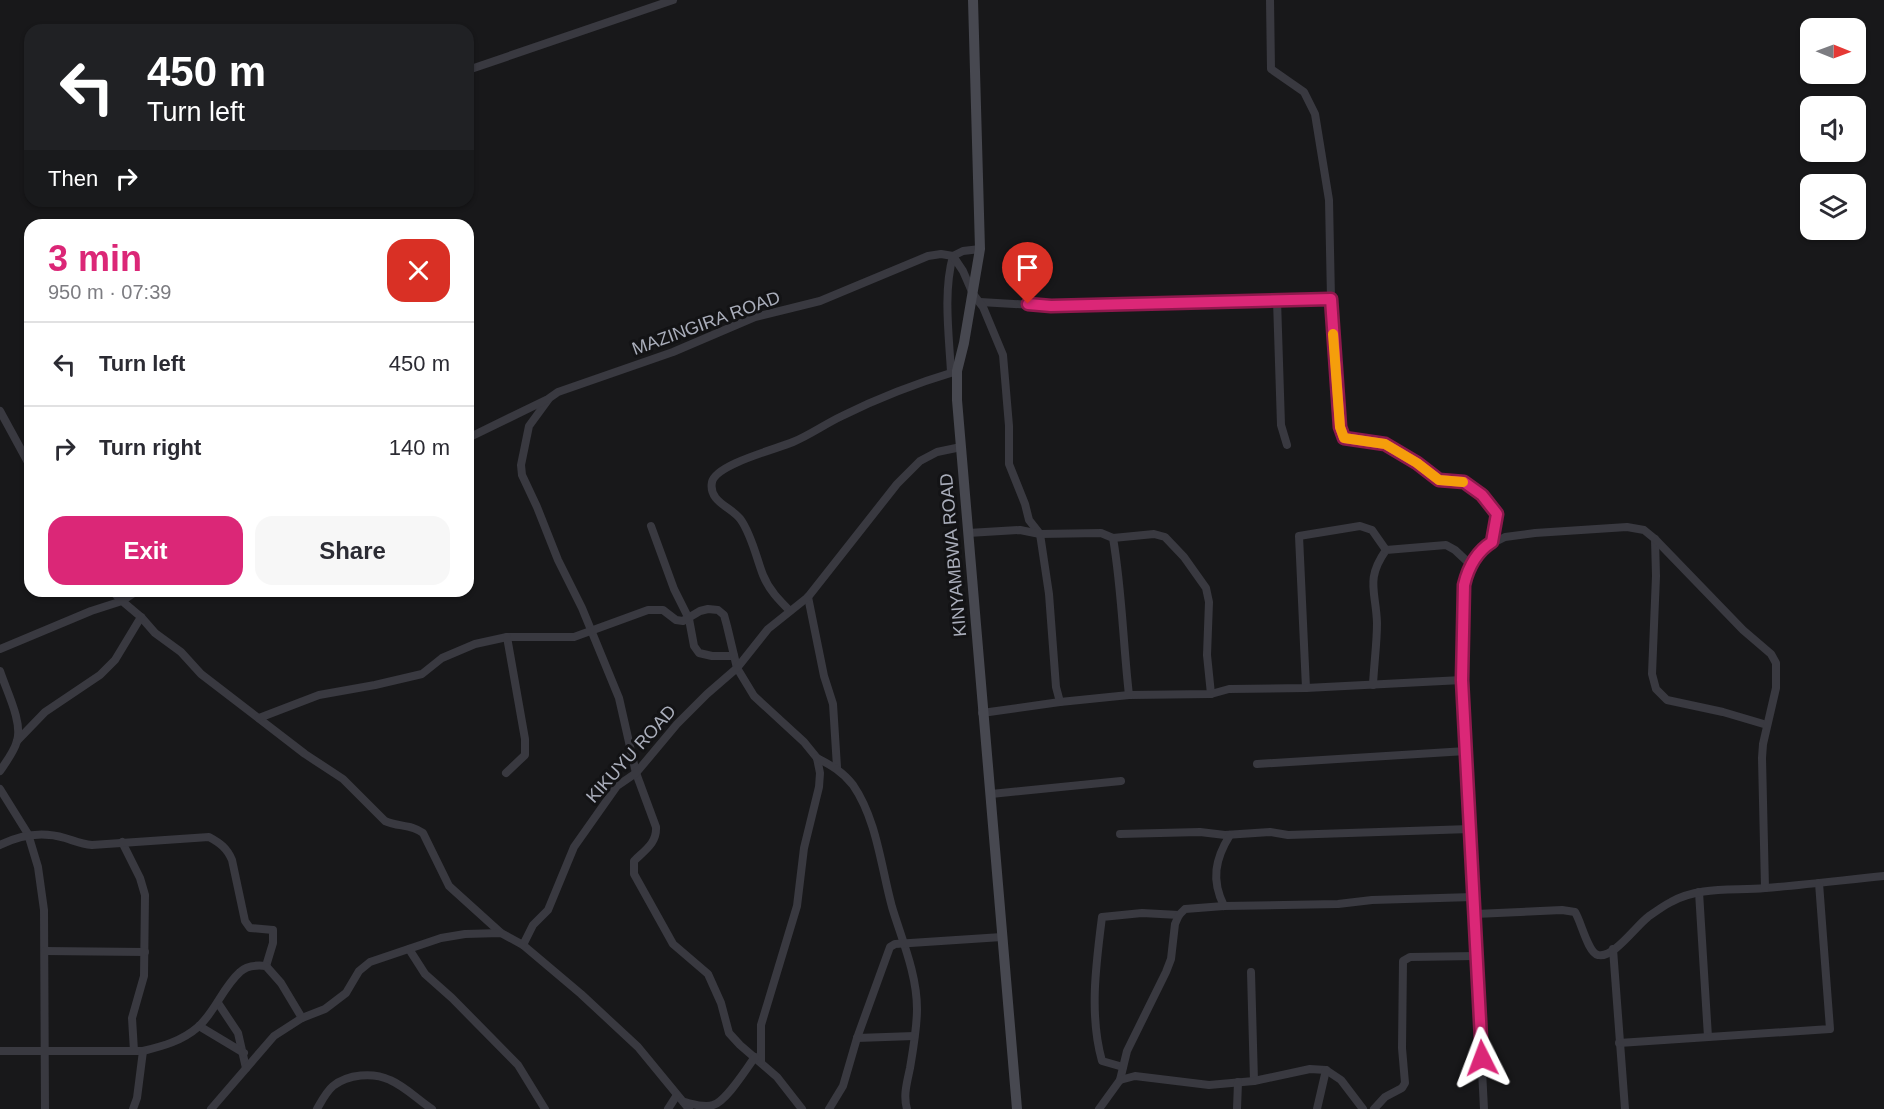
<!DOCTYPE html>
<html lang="en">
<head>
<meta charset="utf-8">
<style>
	body { margin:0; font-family:Helvetica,sans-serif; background:#f7f7f7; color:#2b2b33; height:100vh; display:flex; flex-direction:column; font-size:22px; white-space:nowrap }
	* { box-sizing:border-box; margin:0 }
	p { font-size:20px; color:#7c7c81 }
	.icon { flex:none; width:33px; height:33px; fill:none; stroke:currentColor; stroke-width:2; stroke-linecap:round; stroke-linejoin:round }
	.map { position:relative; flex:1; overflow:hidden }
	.drawer { position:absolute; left:24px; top:219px; width:450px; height:378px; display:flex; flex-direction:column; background:#fff; border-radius:18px; box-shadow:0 2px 4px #0004 }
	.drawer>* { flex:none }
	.guide { position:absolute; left:24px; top:24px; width:450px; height:183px; border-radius:18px; box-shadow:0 2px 4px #0004; background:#202124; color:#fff; overflow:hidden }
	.needle { width:39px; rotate:91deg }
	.controls { position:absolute; left:1800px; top:18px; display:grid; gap:12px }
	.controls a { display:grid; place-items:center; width:66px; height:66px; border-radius:12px; background:#fff; box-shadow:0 2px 4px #0004; font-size:30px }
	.pin { position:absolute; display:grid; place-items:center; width:51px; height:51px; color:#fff; margin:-62px -26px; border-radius:50% 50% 50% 0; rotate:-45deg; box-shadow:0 0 6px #0007 }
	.pin .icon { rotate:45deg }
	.me { position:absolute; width:66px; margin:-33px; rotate:357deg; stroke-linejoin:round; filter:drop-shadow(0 0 4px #0008) }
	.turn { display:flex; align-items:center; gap:21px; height:126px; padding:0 24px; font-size:27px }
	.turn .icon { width:78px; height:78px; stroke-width:2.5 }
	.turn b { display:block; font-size:42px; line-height:51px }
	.then { display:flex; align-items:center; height:57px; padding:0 24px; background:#0003; gap:12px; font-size:22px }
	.round { display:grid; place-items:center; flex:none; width:63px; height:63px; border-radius:18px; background:#f7f7f7 }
	.overview { display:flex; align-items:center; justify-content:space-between; height:102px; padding:0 24px }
	h1 { font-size:36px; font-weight:700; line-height:45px; color:#db2777 }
	.action { display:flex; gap:12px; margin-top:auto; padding:12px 24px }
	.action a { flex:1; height:69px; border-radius:18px; background:#db2777; color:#fff; font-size:24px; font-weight:700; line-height:69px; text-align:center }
	.action a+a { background:#f7f7f7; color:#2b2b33 }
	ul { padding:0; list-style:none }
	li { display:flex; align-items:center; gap:18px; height:84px; padding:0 24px; border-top:2px solid #e1e1e2 }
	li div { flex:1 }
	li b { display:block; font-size:22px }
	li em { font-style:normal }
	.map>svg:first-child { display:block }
</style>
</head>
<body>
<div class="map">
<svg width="1884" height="1109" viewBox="0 0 1884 1109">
	<rect width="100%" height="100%" fill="#18181a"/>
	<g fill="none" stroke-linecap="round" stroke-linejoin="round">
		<g stroke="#393940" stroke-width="8">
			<polyline points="1270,0 1271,69 1304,92 1315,114 1329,200 1331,299 1340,427 1344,438 1385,444 1417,463 1439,480 1464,482 1482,495 1497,514 1493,542"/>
			<polyline points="468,70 673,0"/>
			<polyline points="1277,300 1281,425 1287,445"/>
			<polyline points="980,302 1051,306 1331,299"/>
			<path d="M951,372C949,335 943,292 953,256L963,251L980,249"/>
			<path d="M548,400L529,426L521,465L522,475L537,507L558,560L582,608L619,698L636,773L656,827C657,843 645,850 634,861V874L673,944L708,974L721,1003L729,1033L740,1045L777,1077L802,1109"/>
			<polyline points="0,411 30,466"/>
			<polyline points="468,438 548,399 558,392 673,352 755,317 820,301 928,256 941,254 953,256 963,271 973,294 983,307 1003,355 1009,426 1009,464 1025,504 1029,520 1040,534 1049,594 1056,687 1060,702"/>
			<polyline points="651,526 674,589 689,619 694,646 699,653 712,656 734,656"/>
			<path d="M968,533L1020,530L1040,534L1101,533L1113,538C1122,590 1123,643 1129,695"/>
			<polyline points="1113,538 1154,534 1165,537 1184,557 1206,588 1209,602 1207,655 1211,694"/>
			<polyline points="1655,539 1656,576 1652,674 1656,689 1667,700 1723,712 1767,725"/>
			<polyline points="112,591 122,601 137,591"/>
			<polyline points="808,597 824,676 833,704 837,767"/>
			<path d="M790,611C779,600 769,590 763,575C756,557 752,536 741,520C732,507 708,502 712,482C716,464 777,449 793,442C810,435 825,424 842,416C878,398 917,383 957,371"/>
			<path d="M0,649L91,611L122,601L141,617L155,633L181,652L201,674L305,754L343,779L385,821C398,827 411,824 423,833L449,886L501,933"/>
			<path d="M0,671C6,690 23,722 17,741C14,752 6,762 0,771"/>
			<path d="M1373,685C1374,664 1377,643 1377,623C1376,591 1365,580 1386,550L1446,545L1455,550L1471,565"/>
			<polyline points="1306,688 1299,536 1360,526 1372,530 1386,550"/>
			<polyline points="982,713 1060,702 1129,695 1211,694 1229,689 1306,688 1462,680"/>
			<polyline points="259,718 319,695 375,685 422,674 442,658 475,644 507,637 574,637 648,610 663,610 676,620 683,621 700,611 708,609 718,610 724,615 727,626 737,668 754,696 804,742 817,758 820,773 819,787 804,848 797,906 761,1025 761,1062"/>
			<polyline points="17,741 45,712 100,675 115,660 141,617"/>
			<path d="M817,758C831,765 843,772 853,785C877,820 881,867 892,907C902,940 917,974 917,1009C917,1028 913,1050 910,1068C907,1083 903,1095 907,1109"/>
			<polyline points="1257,764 1466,751"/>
			<polyline points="506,773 525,755 525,739 507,637"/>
			<polyline points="0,789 28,834 38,867 44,910 45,1109"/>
			<polyline points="991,794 1121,781"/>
			<polyline points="1120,834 1200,832 1225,835 1270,832 1288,835 1470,829"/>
			<polyline points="122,842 140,878 145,895 144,976 132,1018 134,1051"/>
			<path d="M0,845C20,835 42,831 65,838C75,841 81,844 92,845L209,837C220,843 227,848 232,860L245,921L250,928L273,930V943L266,966"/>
			<polyline points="1699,892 1708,1037"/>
			<path d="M1224,906C1211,880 1215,859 1230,835"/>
			<path d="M1475,914L1562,910L1575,912C1581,921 1588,953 1598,955C1613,959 1636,926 1648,917C1655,912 1663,906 1671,902C1699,886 1734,891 1765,888C1805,885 1844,880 1884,876"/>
			<polyline points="523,945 581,994 638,1047 689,1109"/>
			<polyline points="409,949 425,974 452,998 518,1065 545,1109"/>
			<polyline points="1613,949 1625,1109"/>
			<polyline points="45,951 145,952"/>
			<polyline points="1251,972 1254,1081"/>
			<polyline points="218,1003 238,1033 246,1068"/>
			<polyline points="199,1026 244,1053"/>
			<polyline points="857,1038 914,1036"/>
			<polyline points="1619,1043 1830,1029 1819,883"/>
			<path d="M0,1051H143C163,1046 182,1041 198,1027C215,1012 223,987 240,972C247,965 257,965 266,966L281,983L302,1018"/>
			<path d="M1123,1067L1102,1061C1089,1015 1096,964 1102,917L1142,913L1179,915"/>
			<polyline points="1120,1080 1127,1051 1166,972 1171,959 1175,924 1179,915 1185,909 1224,906 1338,904 1372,900 1473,897"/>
			<path d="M684,1102C693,1104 704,1108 713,1105C726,1102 746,1069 755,1057"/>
			<polyline points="133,1109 137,1098 143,1051"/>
			<polyline points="211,1109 274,1036 302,1018 325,1009 346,993 359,971 370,962 441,938 465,934 501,933 523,945 533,925 548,910 574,847 617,786 636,773 677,724 707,694 737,668 768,629 808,597 897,484 920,461 937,452 961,447"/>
			<path d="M317,1109C321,1102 326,1092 333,1086C348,1074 373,1072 390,1080C406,1087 418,1100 432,1109"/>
			<polyline points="668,1109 677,1095"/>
			<polyline points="829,1109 843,1086 857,1038 890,947 895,944 1002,937"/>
			<polyline points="1099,1109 1120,1080 1135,1076 1209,1085 1254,1081 1310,1069 1326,1070 1341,1080 1363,1109"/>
			<polyline points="1237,1109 1238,1082"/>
			<polyline points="1317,1109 1326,1070"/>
			<polyline points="1374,1109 1385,1097 1402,1088 1405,1083 1402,1048 1403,961 1410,957 1476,956"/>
			<polyline points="1484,1109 1462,680 1464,585 1467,572 1477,556 1485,547 1505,537 1535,533 1627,527 1644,530 1655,539 1743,630 1771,654 1776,663 1776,688 1763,744 1762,758 1765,888"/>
		</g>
		<polyline stroke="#474850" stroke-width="10" points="973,0 980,249 964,343 957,371 957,400 1017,1109"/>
	</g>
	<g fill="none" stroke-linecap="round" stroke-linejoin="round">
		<defs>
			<path id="route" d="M1028,304L1051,306L1331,299L1340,427L1344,438L1385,444L1417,463L1439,480L1464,482L1482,495L1497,514L1492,542C1476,552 1468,568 1464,585L1462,680L1482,1058"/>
		</defs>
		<use href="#route" stroke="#8e194d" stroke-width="15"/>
		<use href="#route" stroke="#db2777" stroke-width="10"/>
		<polyline stroke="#f59e0b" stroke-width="10" points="1333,334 1340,427 1344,438 1385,444 1417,463 1439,480 1463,482"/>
	</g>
	<g text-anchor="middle" stroke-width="6" stroke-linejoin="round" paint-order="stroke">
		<g font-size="18" fill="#aaaebb" stroke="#131315">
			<text transform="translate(706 323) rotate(-20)" y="6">MAZINGIRA ROAD</text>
			<text transform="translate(953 555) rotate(-95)" y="6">KINYAMBWA ROAD</text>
			<text transform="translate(631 754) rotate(-48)" y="6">KIKUYU ROAD</text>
		</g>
	</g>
</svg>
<div class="controls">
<a><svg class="needle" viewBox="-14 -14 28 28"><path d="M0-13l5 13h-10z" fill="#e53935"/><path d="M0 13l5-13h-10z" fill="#7c7c81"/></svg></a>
<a><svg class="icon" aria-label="sound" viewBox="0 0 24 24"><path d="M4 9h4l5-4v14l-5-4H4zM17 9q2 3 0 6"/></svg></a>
<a><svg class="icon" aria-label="layers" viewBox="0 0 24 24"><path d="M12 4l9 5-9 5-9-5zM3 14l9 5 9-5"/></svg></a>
</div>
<div class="pin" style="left:1028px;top:304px;background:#d93025"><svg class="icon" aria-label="arrive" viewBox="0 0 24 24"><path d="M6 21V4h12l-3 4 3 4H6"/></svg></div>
<svg class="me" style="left:1482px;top:1058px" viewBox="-20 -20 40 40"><path d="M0-17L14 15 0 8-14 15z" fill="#db2777" stroke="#fff" stroke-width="4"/></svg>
<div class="guide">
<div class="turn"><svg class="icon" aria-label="left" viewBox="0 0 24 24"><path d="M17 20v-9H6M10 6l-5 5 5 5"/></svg><div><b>450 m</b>Turn left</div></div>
<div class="then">Then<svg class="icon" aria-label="right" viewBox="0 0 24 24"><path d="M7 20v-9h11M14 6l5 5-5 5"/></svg></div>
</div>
<section class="drawer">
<div class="overview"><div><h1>3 min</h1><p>950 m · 07:39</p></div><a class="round" style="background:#d93025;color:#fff"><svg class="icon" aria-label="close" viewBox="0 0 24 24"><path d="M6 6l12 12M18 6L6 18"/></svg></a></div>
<ul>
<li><svg class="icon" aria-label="left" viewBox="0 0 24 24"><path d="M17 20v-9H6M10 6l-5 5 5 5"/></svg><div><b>Turn left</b></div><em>450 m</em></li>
<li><svg class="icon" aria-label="right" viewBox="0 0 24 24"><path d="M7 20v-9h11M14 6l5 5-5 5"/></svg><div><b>Turn right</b></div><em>140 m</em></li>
</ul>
<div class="action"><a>Exit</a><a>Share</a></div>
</section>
</div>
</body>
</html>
